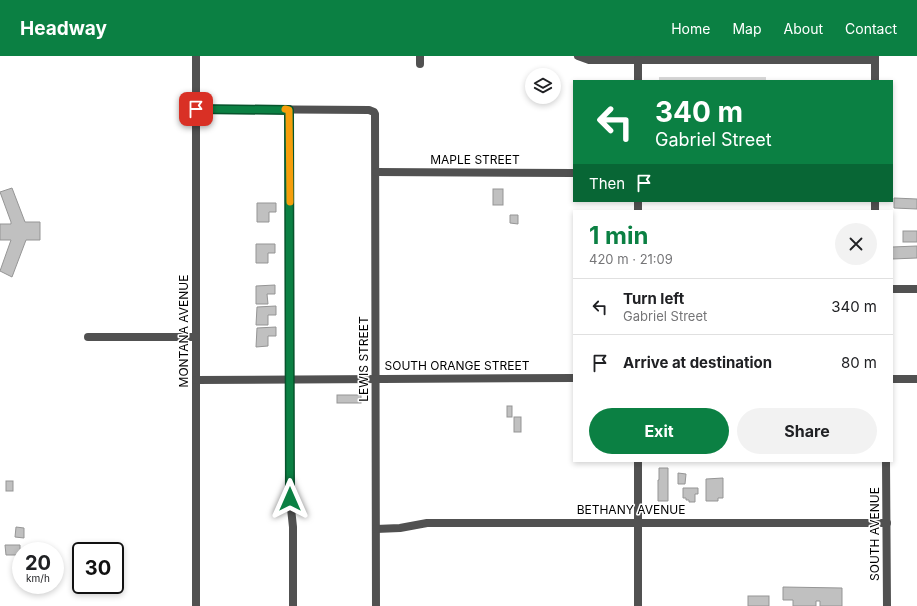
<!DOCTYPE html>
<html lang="en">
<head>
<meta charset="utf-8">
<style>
	body { margin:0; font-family:Inter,sans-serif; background:#f2f2f2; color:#202124; height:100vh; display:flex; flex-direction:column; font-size:15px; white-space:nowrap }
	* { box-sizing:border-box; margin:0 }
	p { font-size:13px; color:#757577 }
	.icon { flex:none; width:22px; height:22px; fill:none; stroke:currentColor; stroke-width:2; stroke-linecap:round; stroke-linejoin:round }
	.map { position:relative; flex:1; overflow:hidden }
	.sheet { position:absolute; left:573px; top:154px; width:320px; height:252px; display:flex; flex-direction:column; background:#fff; border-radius:0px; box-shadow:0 2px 6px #0003 }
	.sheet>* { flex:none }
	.hud { position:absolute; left:573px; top:24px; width:320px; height:122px; border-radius:0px; box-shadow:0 2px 6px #0003; background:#0b8043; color:#fff; overflow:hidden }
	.tools { position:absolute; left:525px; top:12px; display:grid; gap:8px }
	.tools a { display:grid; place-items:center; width:36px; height:36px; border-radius:50%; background:#fff; box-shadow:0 2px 6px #0003; font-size:20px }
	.speed { position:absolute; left:12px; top:486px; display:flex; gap:8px; font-size:20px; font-weight:700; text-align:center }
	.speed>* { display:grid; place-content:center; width:52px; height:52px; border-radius:50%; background:#fff; box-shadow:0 2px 6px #0003; line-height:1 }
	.speed small { font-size:10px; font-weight:400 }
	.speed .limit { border:2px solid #111; border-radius:6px; background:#fff; color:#111 }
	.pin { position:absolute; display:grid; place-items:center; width:34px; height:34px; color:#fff; margin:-17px; border-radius:8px; box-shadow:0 2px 6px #0006 }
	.me { position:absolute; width:44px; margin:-22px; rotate:0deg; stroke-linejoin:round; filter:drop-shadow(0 0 3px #0008) }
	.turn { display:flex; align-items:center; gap:14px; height:84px; padding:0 16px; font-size:18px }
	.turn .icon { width:52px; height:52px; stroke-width:2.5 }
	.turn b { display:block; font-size:28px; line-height:34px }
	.then { display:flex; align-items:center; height:38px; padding:0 16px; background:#0003; gap:8px; font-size:15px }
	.round { display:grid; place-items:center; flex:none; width:42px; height:42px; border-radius:21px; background:#f2f2f2 }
	.headline { display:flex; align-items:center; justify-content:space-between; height:68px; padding:0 16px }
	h1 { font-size:24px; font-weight:700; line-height:30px; color:#0b8043 }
	.button { display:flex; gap:8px; margin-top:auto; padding:8px 16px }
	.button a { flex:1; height:46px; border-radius:24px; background:#0b8043; color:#fff; font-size:16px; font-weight:700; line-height:46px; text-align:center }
	.button a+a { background:#f2f2f2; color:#202124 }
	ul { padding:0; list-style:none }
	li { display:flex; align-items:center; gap:12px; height:56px; padding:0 16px; border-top:1px solid #e0e0e0 }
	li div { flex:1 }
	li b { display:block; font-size:15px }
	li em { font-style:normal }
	header { display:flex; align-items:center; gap:24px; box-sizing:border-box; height:56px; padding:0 20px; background:#0b8043; color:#fff }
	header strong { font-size:19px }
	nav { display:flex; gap:22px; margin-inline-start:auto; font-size:14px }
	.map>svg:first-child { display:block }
</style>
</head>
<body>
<header>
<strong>Headway</strong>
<nav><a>Home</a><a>Map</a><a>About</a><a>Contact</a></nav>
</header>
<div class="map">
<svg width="917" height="550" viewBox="0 0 917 550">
	<rect width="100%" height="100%" fill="#fff"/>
	<rect fill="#d8d8d8" x="659" y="21" width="107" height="4"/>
	<g fill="#c0c0c0" stroke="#959595">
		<polygon points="12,132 25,166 40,166 40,184 26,184 12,221 0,215 11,184 0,184 0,168 11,168 11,166 0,136"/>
		<rect x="493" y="133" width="10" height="16"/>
		<polygon points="894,142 917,143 917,153 894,152"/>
		<polygon points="257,147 276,147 276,156 269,156 269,166 257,166"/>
		<polygon points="510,159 518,159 518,168 510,167"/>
		<rect x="903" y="175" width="14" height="11"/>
		<polygon points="256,188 275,188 275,197 268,197 268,207 256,207"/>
		<polygon points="917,190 917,202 892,203 892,191"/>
		<polygon points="275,229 275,238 267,238 268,248 256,248 256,230"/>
		<polygon points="276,250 276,259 268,259 268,269 256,269 257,251"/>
		<polygon points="276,271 276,280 268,280 268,290 256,291 257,272"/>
		<rect x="337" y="339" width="24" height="8"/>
		<rect x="507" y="350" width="5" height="11"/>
		<rect x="514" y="361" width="7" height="15"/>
		<polygon points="659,412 668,412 668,445 658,445 658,424 659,424"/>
		<polygon points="678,417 686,418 685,428 678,428"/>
		<polygon points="723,422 723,442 718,442 718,445 706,445 706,423"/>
		<rect x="6" y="425" width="7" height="10"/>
		<polygon points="683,432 698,432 698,438 695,438 695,446 689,446 689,444 686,444 686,442 683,442"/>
		<polygon points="16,471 24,472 24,482 15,481"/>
		<polygon points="5,489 20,489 20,499 6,499"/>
		<polygon points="783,531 842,532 842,550 820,550 820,545 816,545 816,550 793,550 793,544 783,544"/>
		<rect x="748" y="540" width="21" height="10"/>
	</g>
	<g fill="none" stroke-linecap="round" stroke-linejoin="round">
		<g stroke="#515151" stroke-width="8">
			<polyline points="196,0 196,550"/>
			<polyline points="420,0 420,8"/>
			<polyline points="578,0 589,4 875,4"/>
			<polyline points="638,4 638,25"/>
			<polyline points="875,25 875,0"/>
			<polyline points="196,53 369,54 374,56 375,58 376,550"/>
			<polyline points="289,53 290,443 293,471 293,550"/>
			<polyline points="376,116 574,117"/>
			<polyline points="875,145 875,155"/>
			<polyline points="638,155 638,145"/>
			<polyline points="892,233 917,233"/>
			<polyline points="88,281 196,281"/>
			<polyline points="892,323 917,323"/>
			<polyline points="196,324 574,322"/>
			<polyline points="886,405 887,550"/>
			<polyline points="376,473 400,472 427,467 887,467"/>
			<polyline points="638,550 638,405"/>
		</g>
	</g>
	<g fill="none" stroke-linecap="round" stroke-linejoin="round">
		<defs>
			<polyline id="route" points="196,53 289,54 290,443"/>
		</defs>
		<use href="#route" stroke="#07532c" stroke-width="10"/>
		<use href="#route" stroke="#0b8043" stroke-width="7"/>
		<polyline stroke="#f59e0b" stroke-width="7" points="285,53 289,54 290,146"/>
	</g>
	<g text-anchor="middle" stroke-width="3" stroke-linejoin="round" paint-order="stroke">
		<g font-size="12" fill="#000" stroke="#fff">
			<text x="475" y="108">MAPLE STREET</text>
			<text transform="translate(184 275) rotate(-90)" y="4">MONTANA AVENUE</text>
			<text transform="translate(364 303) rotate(-90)" y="4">LEWIS STREET</text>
			<text x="457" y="314">SOUTH ORANGE STREET</text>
			<text x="631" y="458">BETHANY AVENUE</text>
			<text transform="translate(875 478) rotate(-90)" y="4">SOUTH AVENUE</text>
		</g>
	</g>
</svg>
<div class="tools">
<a><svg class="icon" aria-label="layers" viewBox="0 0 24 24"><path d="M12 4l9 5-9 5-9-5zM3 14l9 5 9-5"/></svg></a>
</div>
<div class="speed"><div>20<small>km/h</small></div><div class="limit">30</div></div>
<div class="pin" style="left:196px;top:53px;background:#d93025"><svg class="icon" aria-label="arrive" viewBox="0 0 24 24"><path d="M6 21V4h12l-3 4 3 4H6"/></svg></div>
<svg class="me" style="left:290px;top:443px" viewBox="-20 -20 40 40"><path d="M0-17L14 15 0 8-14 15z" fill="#0b8043" stroke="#fff" stroke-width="4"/></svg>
<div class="hud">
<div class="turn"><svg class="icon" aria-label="left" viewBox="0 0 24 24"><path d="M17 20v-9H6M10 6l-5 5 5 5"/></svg><div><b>340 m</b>Gabriel Street</div></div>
<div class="then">Then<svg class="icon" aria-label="arrive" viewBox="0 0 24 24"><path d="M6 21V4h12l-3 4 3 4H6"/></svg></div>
</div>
<section class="sheet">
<div class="headline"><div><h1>1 min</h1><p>420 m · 21:09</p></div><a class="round"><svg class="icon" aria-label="close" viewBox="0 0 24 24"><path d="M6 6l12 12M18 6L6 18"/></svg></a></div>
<ul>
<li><svg class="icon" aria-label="left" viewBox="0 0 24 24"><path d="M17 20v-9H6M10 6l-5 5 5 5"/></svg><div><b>Turn left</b><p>Gabriel Street</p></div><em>340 m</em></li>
<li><svg class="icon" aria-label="arrive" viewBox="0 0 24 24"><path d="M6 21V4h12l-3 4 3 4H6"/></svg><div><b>Arrive at destination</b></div><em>80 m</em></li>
</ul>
<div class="button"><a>Exit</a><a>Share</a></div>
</section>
</div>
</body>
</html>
